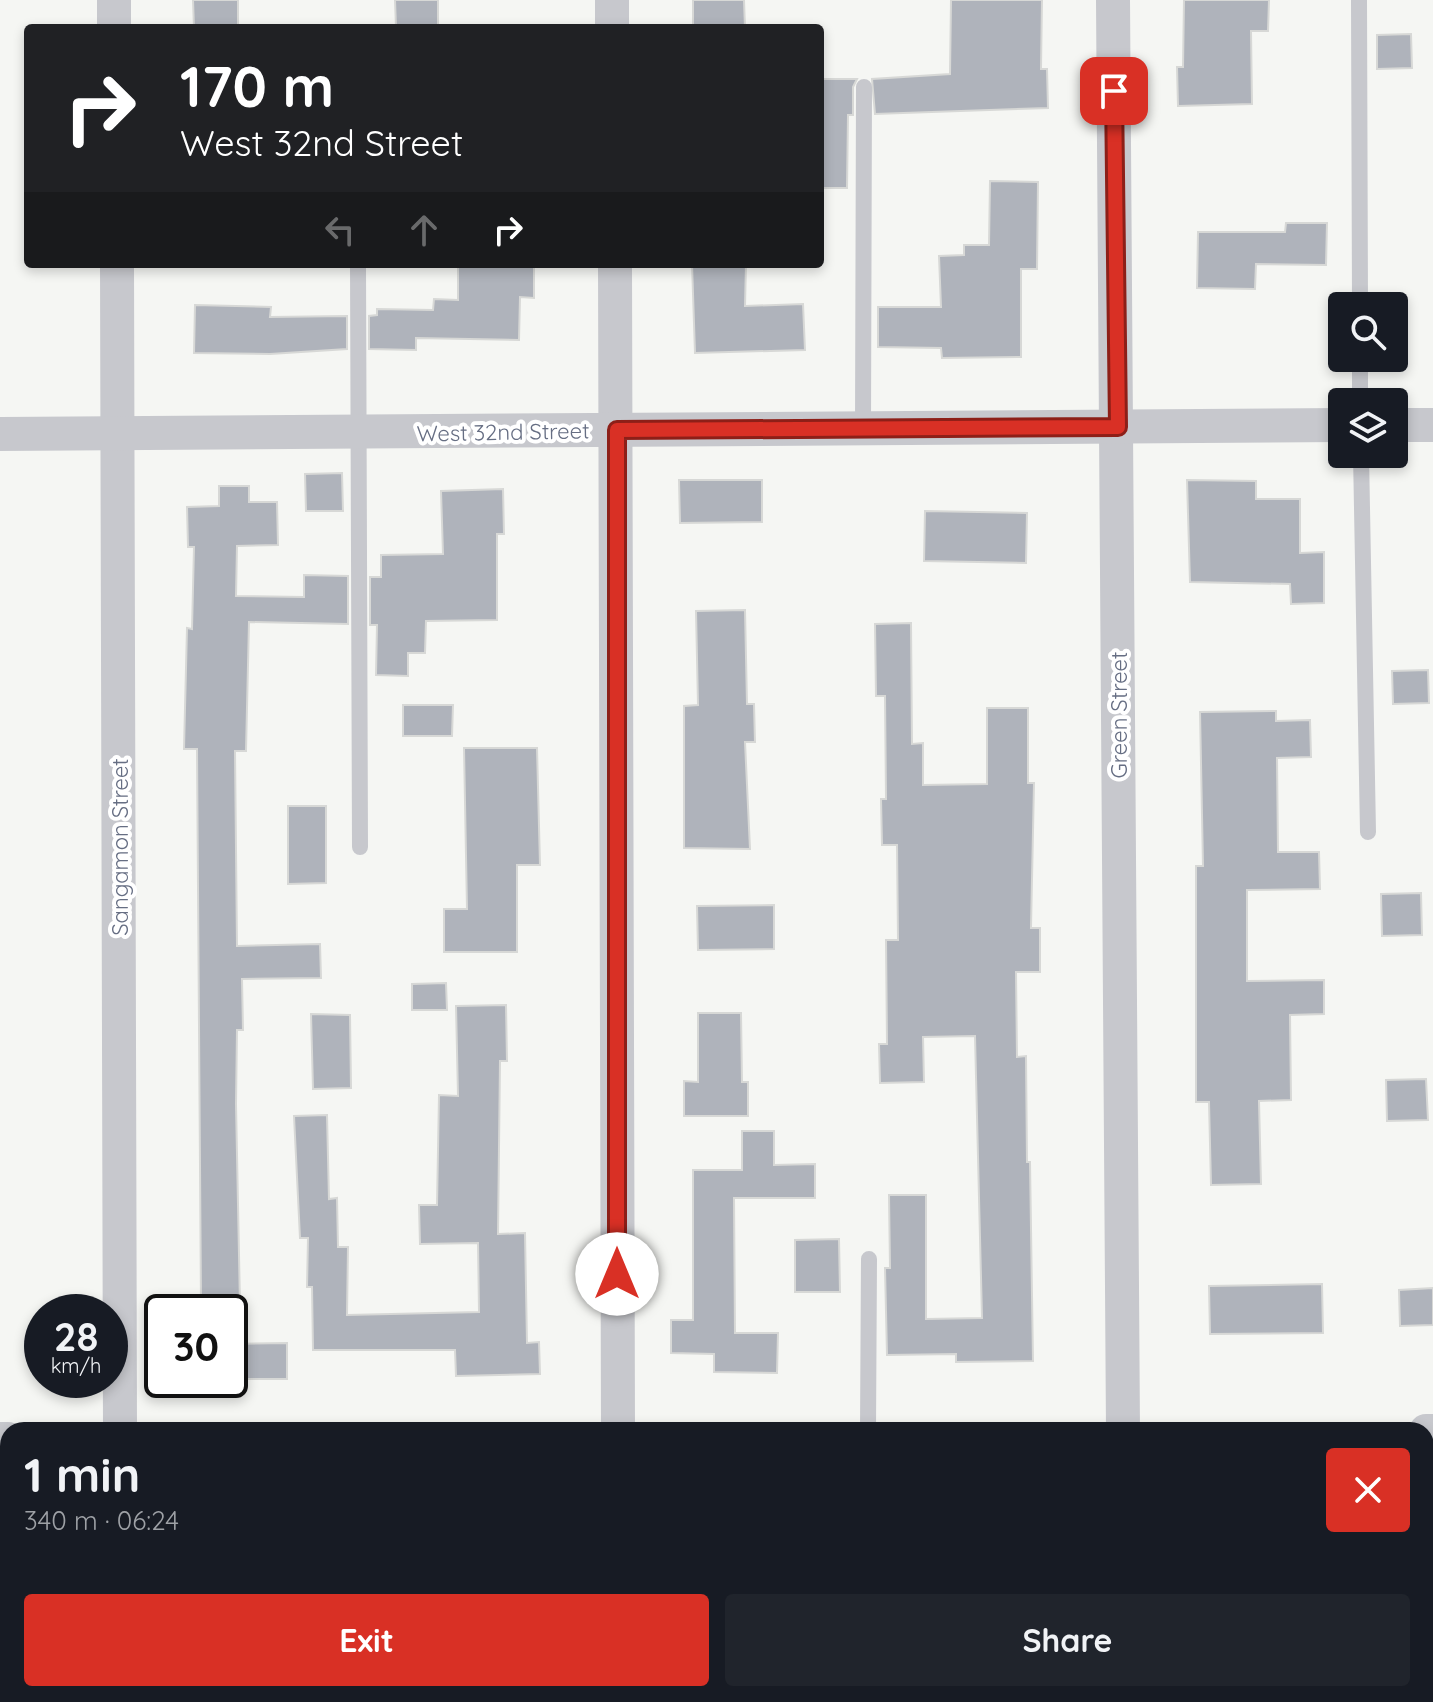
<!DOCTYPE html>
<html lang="en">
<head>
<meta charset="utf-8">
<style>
	body { margin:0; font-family:Quicksand,sans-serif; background:#20242c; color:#f1f3f6; height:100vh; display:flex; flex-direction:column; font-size:30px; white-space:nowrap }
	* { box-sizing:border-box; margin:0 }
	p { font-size:26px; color:#9ea1a6 }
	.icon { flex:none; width:44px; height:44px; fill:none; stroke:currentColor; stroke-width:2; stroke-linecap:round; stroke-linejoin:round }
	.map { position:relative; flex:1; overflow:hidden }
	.drawer { position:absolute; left:0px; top:1422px; width:1434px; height:280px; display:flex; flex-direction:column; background:#171b24; border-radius:24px 24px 0 0; box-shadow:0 4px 12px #0003 }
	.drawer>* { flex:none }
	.banner { position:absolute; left:24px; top:24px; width:800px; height:244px; border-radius:8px; box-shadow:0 4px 12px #0003; background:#202124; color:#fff; overflow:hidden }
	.controls { position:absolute; left:1328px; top:292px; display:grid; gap:16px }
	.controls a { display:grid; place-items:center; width:80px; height:80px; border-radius:8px; background:#171b24; box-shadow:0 4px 12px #0003; font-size:40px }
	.speed { position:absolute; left:24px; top:1294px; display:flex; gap:16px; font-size:40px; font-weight:700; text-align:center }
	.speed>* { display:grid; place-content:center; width:104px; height:104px; border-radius:50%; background:#171b24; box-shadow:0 4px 12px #0003; line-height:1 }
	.speed small { font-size:20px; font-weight:400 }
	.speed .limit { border:4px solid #111; border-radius:12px; background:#fff; color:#111 }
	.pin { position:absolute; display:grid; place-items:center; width:68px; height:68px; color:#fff; margin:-34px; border-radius:16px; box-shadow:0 4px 12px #0006 }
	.me { position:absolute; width:88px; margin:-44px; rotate:0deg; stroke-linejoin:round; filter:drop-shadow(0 0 6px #0008) }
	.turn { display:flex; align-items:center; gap:28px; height:168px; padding:0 24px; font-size:36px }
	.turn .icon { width:104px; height:104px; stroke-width:2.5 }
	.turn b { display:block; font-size:56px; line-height:68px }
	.lanes { display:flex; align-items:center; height:76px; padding:0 24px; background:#0003; justify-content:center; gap:40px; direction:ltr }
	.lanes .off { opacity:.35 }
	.round { display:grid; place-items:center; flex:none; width:84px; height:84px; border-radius:8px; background:#20242c }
	.head { display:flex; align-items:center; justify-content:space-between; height:136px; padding:0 24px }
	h1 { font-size:48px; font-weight:800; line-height:60px }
	.button { display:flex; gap:16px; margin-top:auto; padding:16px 24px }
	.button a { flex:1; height:92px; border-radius:8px; background:#d93025; color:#fff; font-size:32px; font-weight:800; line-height:92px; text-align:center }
	.button a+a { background:#20242c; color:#f1f3f6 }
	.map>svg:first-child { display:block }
</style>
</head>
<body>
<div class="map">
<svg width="1433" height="1702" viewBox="0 0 1433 1702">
	<rect width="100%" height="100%" fill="#f5f6f3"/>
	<g fill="#afb3bb" stroke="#d7d8d6" stroke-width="2">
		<polygon points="193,0 238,0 238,28 194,28"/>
		<polygon points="395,0 438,0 438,27 396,27"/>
		<polygon points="693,0 744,0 745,28 693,28"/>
		<polygon points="951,0 1042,0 1041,69 1047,69 1048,108 875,114 872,79 950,74"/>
		<polygon points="1184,0 1269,0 1268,31 1251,31 1252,104 1178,106 1177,67 1183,67"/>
		<polygon points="1411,34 1412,68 1377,69 1377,35"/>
		<polygon points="820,79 857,79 853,87 853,115 848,115 847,188 820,188"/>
		<polygon points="990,181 1038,182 1037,269 1021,269 1021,357 942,358 941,348 878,347 878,307 941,307 939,256 964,255 964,245 989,245"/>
		<polygon points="1286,223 1327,223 1326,265 1256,264 1255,289 1197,288 1198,232 1285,232"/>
		<polygon points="458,264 534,264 534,298 520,297 519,340 416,338 416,350 369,349 369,316 377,315 377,309 433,310 434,299 458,300"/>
		<polygon points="692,264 746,264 745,306 803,304 805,350 695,353"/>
		<polygon points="195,305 271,307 270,317 347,316 347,349 270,354 194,353"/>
		<polygon points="342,473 343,511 306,511 305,474"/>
		<polygon points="679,480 762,480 762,522 680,523"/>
		<polygon points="1187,480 1256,481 1256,499 1300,499 1300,553 1324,552 1324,603 1291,604 1290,584 1190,582"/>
		<polygon points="219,486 249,486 249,502 277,502 278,545 237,546 236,596 304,597 304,575 348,576 348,624 249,622 246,751 235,751 237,946 320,944 321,978 242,979 243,1030 237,1030 236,1104 240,1305 201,1305 197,749 184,749 187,628 192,629 194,547 188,547 187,507 219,506"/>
		<polygon points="503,489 504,534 497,534 497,620 426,621 425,653 408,653 408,676 376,675 377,625 370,625 370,577 381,577 381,555 443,554 441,491"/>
		<polygon points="925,511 1027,513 1026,563 924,561"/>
		<polygon points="745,610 747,704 754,704 755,742 745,742 750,849 684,848 684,706 698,705 696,611"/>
		<polygon points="911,623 912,744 923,743 923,785 987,784 987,708 1028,708 1028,783 1034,783 1031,928 1040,928 1040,972 1016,972 1017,1057 1026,1056 1027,1162 1030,1162 1033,1361 956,1362 956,1354 887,1355 885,1268 890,1268 889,1195 926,1195 926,1319 982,1318 975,1036 923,1037 924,1082 880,1083 879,1044 887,1044 886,940 898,940 897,845 882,845 881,799 886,799 885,696 876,696 875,624"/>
		<polygon points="1428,670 1429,703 1393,704 1392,671"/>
		<polygon points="403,705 453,705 452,736 403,736"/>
		<polygon points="1276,711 1276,721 1310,720 1311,757 1277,758 1278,852 1319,852 1320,889 1247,890 1247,981 1324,980 1324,1014 1290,1015 1291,1100 1259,1101 1261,1184 1211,1185 1209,1102 1196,1102 1196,866 1203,866 1200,712"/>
		<polygon points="464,748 537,748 540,865 517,865 517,952 444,952 444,909 467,909"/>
		<polygon points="288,806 326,806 326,883 288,884"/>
		<polygon points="1421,893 1422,935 1382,936 1381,894"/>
		<polygon points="774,905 774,949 698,950 697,906"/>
		<polygon points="446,983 447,1010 412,1010 412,984"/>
		<polygon points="506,1005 507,1061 500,1061 498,1234 525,1233 527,1343 539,1342 540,1374 456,1376 455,1350 313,1350 312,1287 307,1287 308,1238 300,1238 294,1116 327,1115 329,1199 337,1198 338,1247 348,1247 347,1315 479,1312 478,1243 420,1244 419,1205 437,1205 439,1095 458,1096 456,1006"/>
		<polygon points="698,1013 741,1013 742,1082 748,1082 748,1116 684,1116 684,1081 698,1082"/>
		<polygon points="311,1014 350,1015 351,1088 313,1089"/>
		<polygon points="1426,1079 1428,1120 1387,1121 1386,1080"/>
		<polygon points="742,1131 774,1131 774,1165 815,1164 815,1198 734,1198 735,1333 778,1333 777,1373 714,1372 714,1354 671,1353 671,1320 693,1320 693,1170 742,1170"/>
		<polygon points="839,1239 840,1292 795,1292 795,1240"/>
		<polygon points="1322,1284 1323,1333 1210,1334 1209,1286"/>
		<polygon points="1433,1288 1433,1325 1400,1326 1399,1290"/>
		<polygon points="287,1343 287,1379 230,1379 230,1344"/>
	</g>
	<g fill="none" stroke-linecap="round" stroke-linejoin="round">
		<g stroke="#c7c8cd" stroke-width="16">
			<polyline points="1359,0 1360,306"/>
			<polyline points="358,264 360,847"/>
			<polyline points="1360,358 1360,402"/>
			<polyline points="863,429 864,87"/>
			<polyline points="1361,454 1368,832"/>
			<polyline points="868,1430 869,1259"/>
			<polyline points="865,1702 865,1694"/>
			<polyline points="1363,1702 1364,1694"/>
		</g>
		<g stroke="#c7c8cd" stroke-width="34">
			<polyline points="114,0 114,28"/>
			<polyline points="612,0 612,28"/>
			<polyline points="1113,0 1123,1430"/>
			<polyline points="117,264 120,1430"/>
			<polyline points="615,264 618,1430"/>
			<polyline points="1394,425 1433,425"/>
			<polyline points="0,434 1342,425"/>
			<polyline points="1426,1431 1433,1431"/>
			<polyline points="0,1439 8,1439"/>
			<polyline points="121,1694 121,1702"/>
			<polyline points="618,1694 618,1702"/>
			<polyline points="1124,1694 1124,1702"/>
		</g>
	</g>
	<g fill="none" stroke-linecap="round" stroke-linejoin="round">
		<defs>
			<polyline id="route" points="617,1274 617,430 1118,427 1114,91"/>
		</defs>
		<use href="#route" stroke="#8d1f18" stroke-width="20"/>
		<use href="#route" stroke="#d93025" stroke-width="14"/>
	</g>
	<g text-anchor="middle" stroke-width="8" stroke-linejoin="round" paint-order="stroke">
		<g font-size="22" fill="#666e83" stroke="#fff">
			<text transform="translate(503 432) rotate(-1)" y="8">West 32nd Street</text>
			<text transform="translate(1119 715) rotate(-90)" y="8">Green Street</text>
			<text transform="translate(120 847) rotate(-90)" y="8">Sangamon Street</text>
		</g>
	</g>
</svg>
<div class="controls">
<a><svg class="icon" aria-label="search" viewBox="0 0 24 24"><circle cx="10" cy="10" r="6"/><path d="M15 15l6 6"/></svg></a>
<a><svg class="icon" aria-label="layers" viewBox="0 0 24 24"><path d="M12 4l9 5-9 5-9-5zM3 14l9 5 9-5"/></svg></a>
</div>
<div class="speed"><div>28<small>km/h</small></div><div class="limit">30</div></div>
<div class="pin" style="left:1114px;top:91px;background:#d93025"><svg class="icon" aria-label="arrive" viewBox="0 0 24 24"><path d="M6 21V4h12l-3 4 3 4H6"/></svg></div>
<svg class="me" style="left:617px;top:1274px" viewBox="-20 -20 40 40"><circle r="19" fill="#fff"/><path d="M0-13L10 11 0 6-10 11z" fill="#d93025"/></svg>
<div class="banner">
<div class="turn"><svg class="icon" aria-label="right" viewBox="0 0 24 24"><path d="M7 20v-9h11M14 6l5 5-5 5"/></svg><div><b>170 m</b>West 32nd Street</div></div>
<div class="lanes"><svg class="icon off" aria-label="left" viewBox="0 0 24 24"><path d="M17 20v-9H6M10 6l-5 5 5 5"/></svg><svg class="icon off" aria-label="ahead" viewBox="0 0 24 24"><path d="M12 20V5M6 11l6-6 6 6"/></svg><svg class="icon" aria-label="right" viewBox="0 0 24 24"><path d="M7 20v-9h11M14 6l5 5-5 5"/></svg></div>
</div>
<section class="drawer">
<div class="head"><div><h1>1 min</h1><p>340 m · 06:24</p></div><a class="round" style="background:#d93025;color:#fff"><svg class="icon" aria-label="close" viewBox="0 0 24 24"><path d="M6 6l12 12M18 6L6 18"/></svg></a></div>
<div class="button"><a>Exit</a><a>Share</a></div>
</section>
</div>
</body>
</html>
